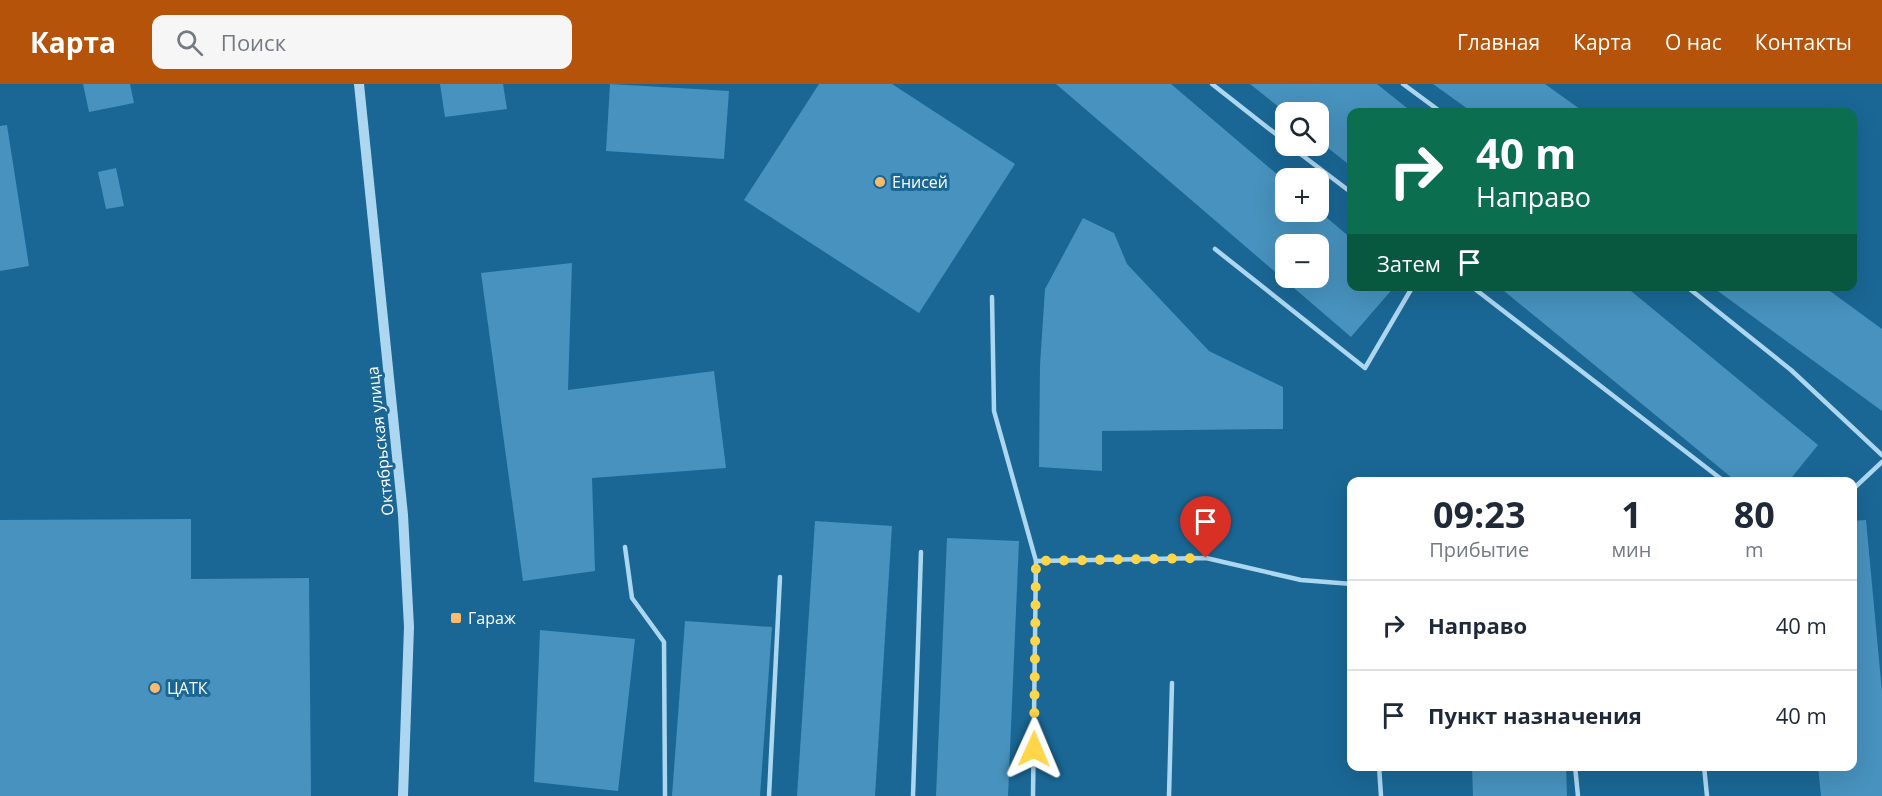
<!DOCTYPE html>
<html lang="ru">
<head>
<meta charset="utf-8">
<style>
	body { margin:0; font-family:"Open Sans",sans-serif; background:#f6f6f7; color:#1f2937; height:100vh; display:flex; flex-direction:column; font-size:22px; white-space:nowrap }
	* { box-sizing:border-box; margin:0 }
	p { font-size:20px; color:#747a83 }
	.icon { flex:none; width:33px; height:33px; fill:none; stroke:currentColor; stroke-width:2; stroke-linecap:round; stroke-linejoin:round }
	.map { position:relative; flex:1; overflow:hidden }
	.drawer { position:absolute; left:1347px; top:393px; width:510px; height:294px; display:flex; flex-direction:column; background:#fff; border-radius:12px; box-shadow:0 6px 24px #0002 }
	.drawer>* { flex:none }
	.guide { position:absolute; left:1347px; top:24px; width:510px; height:183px; border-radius:12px; box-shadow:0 6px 24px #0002; background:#0b6e4f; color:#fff; overflow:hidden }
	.fabs { position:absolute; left:1275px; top:18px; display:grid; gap:12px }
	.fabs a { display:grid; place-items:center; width:54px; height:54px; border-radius:12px; background:#fff; box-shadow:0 6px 24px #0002; font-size:30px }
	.pin { position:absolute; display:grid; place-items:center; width:51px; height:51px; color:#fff; margin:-62px -26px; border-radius:50% 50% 50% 0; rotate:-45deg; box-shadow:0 0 6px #0007 }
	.pin .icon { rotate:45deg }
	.me { position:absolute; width:66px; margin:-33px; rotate:1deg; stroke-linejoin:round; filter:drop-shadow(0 0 4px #0008) }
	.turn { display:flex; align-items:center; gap:21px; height:126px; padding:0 30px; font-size:27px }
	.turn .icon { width:78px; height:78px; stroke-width:2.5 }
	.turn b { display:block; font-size:42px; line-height:51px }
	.then { display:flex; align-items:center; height:57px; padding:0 30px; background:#0003; gap:12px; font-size:22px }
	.eta { display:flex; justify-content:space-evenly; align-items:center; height:102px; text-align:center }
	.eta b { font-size:36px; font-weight:700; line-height:42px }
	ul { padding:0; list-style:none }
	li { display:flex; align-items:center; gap:18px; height:90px; padding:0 30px; border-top:2px solid #e0e1e3 }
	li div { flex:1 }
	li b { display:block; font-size:22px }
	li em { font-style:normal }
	header { display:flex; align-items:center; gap:36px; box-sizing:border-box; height:84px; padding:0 30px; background:#b45309; color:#fff }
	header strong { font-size:28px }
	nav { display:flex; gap:33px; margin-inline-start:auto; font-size:21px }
	.search { width:420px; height:54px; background:#f6f6f7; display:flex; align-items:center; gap:15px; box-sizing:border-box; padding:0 21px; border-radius:12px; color:#747a83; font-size:22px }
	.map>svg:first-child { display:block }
</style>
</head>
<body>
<header>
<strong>Карта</strong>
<div class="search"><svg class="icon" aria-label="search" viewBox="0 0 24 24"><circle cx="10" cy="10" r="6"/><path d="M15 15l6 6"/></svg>Поиск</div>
<nav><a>Главная</a><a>Карта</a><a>О нас</a><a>Контакты</a></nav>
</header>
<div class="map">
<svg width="1882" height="712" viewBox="0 0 1882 712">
	<rect width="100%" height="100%" fill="#1a6795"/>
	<g fill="#4792be" fill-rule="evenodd">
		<polygon points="83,0 130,0 134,19 89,28"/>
		<polygon points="440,0 503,0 507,25 445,33"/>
		<polygon points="610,0 729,7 724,75 606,67"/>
		<polygon points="819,0 892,0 1015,80 919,229 744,116"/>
		<path d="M1056,0H1171L1286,98V128H1320L1352,155V202H1395L1351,253ZM1286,160H1318V194H1286Z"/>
		<polygon points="1250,0 1377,0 1412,28 1352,28 1352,83 1318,56 1318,28 1285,28"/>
		<polygon points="1433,0 1545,0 1584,28 1472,28"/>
		<polygon points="7,41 29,182 0,187 0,42"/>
		<polygon points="116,84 124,122 106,125 98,88"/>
		<polygon points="1083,134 1114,149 1127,180 1209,267 1283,303 1283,345 1102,347 1102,387 1039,383 1040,281 1045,205"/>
		<polygon points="572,179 568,306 714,287 726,384 592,394 595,487 523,497 481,189"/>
		<polygon points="1498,202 1625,202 1818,361 1788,398 1737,398"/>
		<polygon points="1711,202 1823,202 1882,245 1882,327"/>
		<polygon points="191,435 191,495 309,494 311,712 0,712 0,436"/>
		<polygon points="1866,436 1882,608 1882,712 1821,712 1818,682 1852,682 1852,437"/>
		<polygon points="815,437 892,442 875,712 797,712"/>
		<polygon points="947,454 1019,457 1008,712 936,712"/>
		<polygon points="685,537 772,543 760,712 672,712"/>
		<polygon points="540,546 635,555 618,707 534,698"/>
		<polygon points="1472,682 1566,682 1567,712 1473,712"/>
	</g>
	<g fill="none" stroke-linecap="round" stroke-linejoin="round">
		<g stroke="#add7f0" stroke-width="4.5">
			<polyline points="1212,0 1286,58"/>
			<polyline points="1403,0 1441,28"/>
			<polyline points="1290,62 1352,109"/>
			<polyline points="1215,165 1365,284 1413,202"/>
			<polyline points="1471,202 1725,398"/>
			<polyline points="1686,202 1791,286 1882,371"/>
			<polyline points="992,213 994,327 1036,477"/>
			<polyline points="1852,406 1882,378"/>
			<polyline points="625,463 632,514 664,558 665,712"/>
			<polyline points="1379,682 1381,712"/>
			<polyline points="1575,682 1578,712"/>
			<polyline points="1704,682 1707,712"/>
			<polyline points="769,712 780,493"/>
			<polyline points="913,712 921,468"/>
			<polyline points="1033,712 1036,477 1206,474 1301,496 1352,500"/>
			<polyline points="1169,712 1172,599"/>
		</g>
		<polyline stroke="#add7f0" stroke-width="10" points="359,0 403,431 409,543 403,712"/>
	</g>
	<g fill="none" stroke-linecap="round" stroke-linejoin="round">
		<polyline stroke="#ffd54a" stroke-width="10" stroke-dasharray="0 18" points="1034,665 1036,477 1206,474"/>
	</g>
	<g fill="#ffba6c" stroke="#1a6795" stroke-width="2">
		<circle cx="880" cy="98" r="6"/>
		<rect x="450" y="528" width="12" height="12" rx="3"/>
		<circle cx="155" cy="604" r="6"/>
	</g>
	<g text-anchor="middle" stroke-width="6" stroke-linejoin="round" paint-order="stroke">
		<g font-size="16" fill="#fff" stroke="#1a6795" text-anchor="start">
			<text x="892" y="104">Енисей</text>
			<text x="468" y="540">Гараж</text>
			<text x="167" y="610">ЦАТК</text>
		</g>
		<g font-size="16" fill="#fff" stroke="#1a6795">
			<text transform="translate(380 357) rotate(-96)" y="6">Октябрьская улица</text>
		</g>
	</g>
</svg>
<div class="fabs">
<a><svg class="icon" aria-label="search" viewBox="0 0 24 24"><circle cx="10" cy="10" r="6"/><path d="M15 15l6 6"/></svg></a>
<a>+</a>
<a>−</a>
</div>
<div class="pin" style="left:1206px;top:474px;background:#d93025"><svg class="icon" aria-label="arrive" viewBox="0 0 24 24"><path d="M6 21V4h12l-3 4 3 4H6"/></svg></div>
<svg class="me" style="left:1034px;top:665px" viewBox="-20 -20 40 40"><path d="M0-17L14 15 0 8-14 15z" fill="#ffd54a" stroke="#fff" stroke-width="4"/></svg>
<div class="guide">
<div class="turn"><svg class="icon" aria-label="right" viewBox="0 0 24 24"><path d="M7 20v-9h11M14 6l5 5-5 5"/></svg><div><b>40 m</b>Направо</div></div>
<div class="then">Затем<svg class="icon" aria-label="arrive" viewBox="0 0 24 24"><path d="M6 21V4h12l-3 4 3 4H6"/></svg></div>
</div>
<section class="drawer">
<div class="eta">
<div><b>09:23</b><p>Прибытие</p></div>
<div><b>1</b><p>мин</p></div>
<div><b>80</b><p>m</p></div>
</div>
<ul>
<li><svg class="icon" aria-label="right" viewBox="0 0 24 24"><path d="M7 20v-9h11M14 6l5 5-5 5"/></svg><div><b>Направо</b></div><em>40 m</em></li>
<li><svg class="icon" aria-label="arrive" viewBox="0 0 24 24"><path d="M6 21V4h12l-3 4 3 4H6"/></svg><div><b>Пункт назначения</b></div><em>40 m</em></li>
</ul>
</section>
</div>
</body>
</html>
